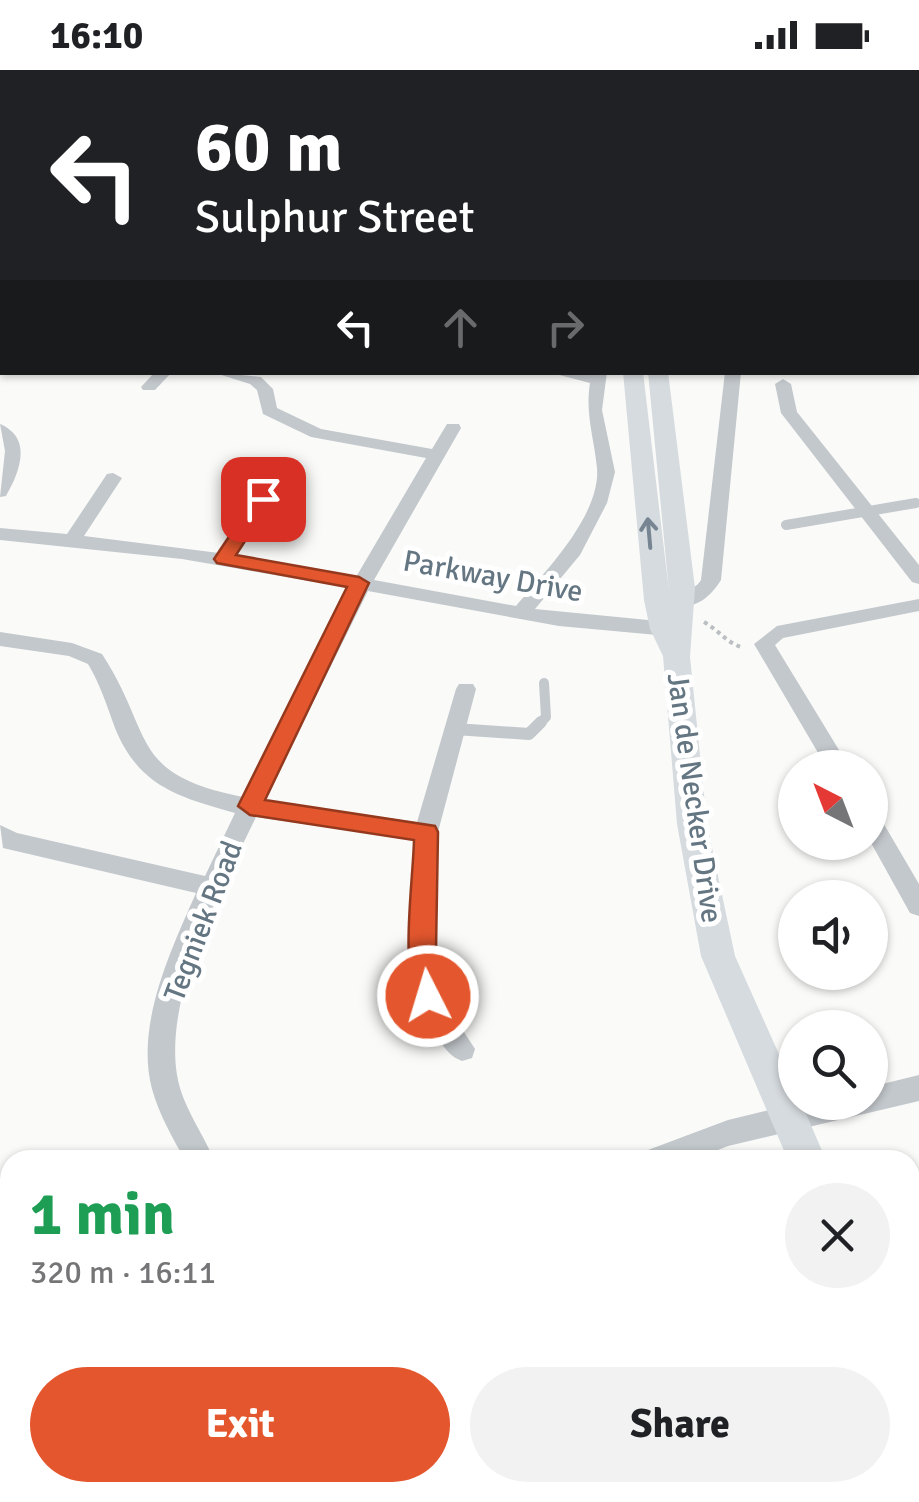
<!DOCTYPE html>
<html lang="en">
<head>
<meta charset="utf-8">
<style>
	body { margin:0; font-family:Signika,sans-serif; background:#f2f2f2; color:#202124; height:100vh; display:flex; flex-direction:column; font-size:38px; white-space:nowrap }
	* { box-sizing:border-box; margin:0 }
	p { font-size:32px; color:#757577 }
	.icon { flex:none; width:55px; height:55px; fill:none; stroke:currentColor; stroke-width:2; stroke-linecap:round; stroke-linejoin:round }
	.map { position:relative; flex:1; overflow:hidden }
	.sheet { position:absolute; left:0px; top:1080px; width:920px; height:352px; display:flex; flex-direction:column; background:#fff; border-radius:30px 30px 0 0; box-shadow:0 2px 8px #0004 }
	.sheet>* { flex:none }
	.guide { position:absolute; left:0px; top:0px; width:920px; height:305px; box-shadow:0 2px 8px #0004; background:#202124; color:#fff; overflow:hidden }
	.needle { width:65px; rotate:318deg }
	.buttons { position:absolute; left:778px; top:680px; display:grid; gap:20px }
	.buttons a { display:grid; place-items:center; width:110px; height:110px; border-radius:50%; background:#fff; box-shadow:0 2px 8px #0004; font-size:50px }
	.pin { position:absolute; display:grid; place-items:center; width:85px; height:85px; color:#fff; margin:-42px; border-radius:20px; box-shadow:0 5px 15px #0006 }
	.me { position:absolute; width:110px; margin:-55px; rotate:355deg; stroke-linejoin:round; filter:drop-shadow(0 0 8px #0008) }
	.turn { display:flex; align-items:center; gap:35px; height:210px; padding:0 30px; font-size:45px }
	.turn .icon { width:130px; height:130px; stroke-width:2.5 }
	.turn b { display:block; font-size:70px; line-height:85px }
	.lanes { display:flex; align-items:center; height:95px; padding:0 30px; background:#0003; justify-content:center; gap:50px; direction:ltr }
	.lanes .off { opacity:.35 }
	.round { display:grid; place-items:center; flex:none; width:105px; height:105px; border-radius:52px; background:#f2f2f2 }
	.headline { display:flex; align-items:center; justify-content:space-between; height:170px; padding:0 30px }
	h1 { font-size:60px; font-weight:700; line-height:75px; color:#1e9e55 }
	.action { display:flex; gap:20px; margin-top:auto; padding:20px 30px }
	.action a { flex:1; height:115px; border-radius:60px; background:#e4572e; color:#fff; font-size:40px; font-weight:700; line-height:115px; text-align:center }
	.action a+a { background:#f2f2f2; color:#202124 }
	.status { display:flex; justify-content:space-between; align-items:center; height:70px; padding:0 50px; background:#fff; direction:ltr }
	.status svg { height:28px; fill:currentColor }
	.map>svg:first-child { display:block }
</style>
</head>
<body>
<div class="status"><b>16:10</b><svg viewBox="0 0 49 12"><path d="M0 12V9h3v3zM5 12V6h3v6zM10 12V3h3v9zM15 12V0h3v12zM26 1h20v11H26zM47 4h2v5h-2z"/></svg></div>
<div class="map">
<svg width="919" height="1432" viewBox="0 0 919 1432">
	<rect width="100%" height="100%" fill="#fafaf8"/>
	<g fill="none" stroke-linecap="round" stroke-linejoin="round">
		<path stroke="#bbbfc2" stroke-width="4" stroke-dasharray="4 4" stroke-linecap="butt" d="M704,552C720,561 726,573 744,578"/>
		<g stroke="#c3c8cc" stroke-width="10">
			<polyline points="786,455 916,433"/>
			<polyline points="539,654 546,647 544,613"/>
		</g>
		<polyline stroke="#c3c8cc" stroke-width="12" points="455,659 529,664 541,652"/>
		<polyline stroke="#c3c8cc" stroke-width="15" points="910,1137 919,1135"/>
		<g fill="#c3c8cc" fill-rule="evenodd">
			<rect x="170" y="0" width="10" height="2"/>
			<polygon points="461,0 491,0 492,2 463,2"/>
			<polygon points="2,101 2,109 0,110 0,102"/>
			<rect x="918" y="157" width="1" height="9"/>
			<rect x="0" y="202" width="2" height="8"/>
			<rect x="0" y="254" width="2" height="8"/>
			<polygon points="155,302 172,302 155,320 143,320 141,317"/>
			<path d="M212,302L261,307L273,319L277,338L321,359L432,379L447,354H459L461,358L374,510L516,536C544,503 601,445 597,398C594,367 585,344 590,313L548,302H607L602,340L615,402L607,433L580,485L535,539L679,553L689,560L679,567L559,556L368,521L264,731L417,752L456,619L459,614H473L476,619L438,762L436,880L440,925L475,979L472,988L462,991C451,987 446,980 439,970C395,916 412,835 414,770L256,747C222,818 164,924 177,1005C182,1036 202,1061 214,1090H185C172,1067 159,1044 152,1019C135,955 171,880 196,823L3,778L0,755L17,763L205,806L235,743C179,727 139,717 115,658C107,636 100,614 88,594L69,586L0,576V562L72,573L102,584C155,665 127,704 243,727L350,518L182,489L0,470V458L67,464L107,404L113,403L122,408L84,466L219,483L257,425L263,424L272,429L235,486L356,507L426,388L311,367L263,344L257,320L250,314Z"/>
			<path d="M725,302H741L721,510C711,526 696,540 675,535L672,531C679,520 694,522 701,510Z"/>
			<polygon points="783,309 791,314 797,342 919,495 919,514 912,512 781,343 775,314"/>
			<path d="M0,354C33,368 20,402 6,426L0,427L5,381Z"/>
			<polygon points="919,529 919,541 783,568 775,575 850,698 827,698 754,574 777,556"/>
			<polygon points="870,741 878,744 919,814 919,846 910,843 870,771"/>
			<polygon points="919,1005 919,1031 728,1076 693,1090 644,1090 648,1080 728,1050 802,1032 870,1032 870,1017"/>
			<polygon points="75,1422 116,1422 112,1432 71,1432"/>
			<polygon points="360,1422 394,1422 398,1432 364,1432"/>
			<rect x="666" y="1422" width="34" height="10"/>
		</g>
		<g fill="#d6dbdf" fill-rule="evenodd">
			<polygon points="623,302 643,302 669,521 648,302 668,302 695,518 690,587 707,754 735,886 795,1020 795,1032 801,1032 826,1090 788,1090 701,886 677,754 663,586 650,559 644,530"/>
			<polygon points="910,1283 919,1287 919,1346 910,1342"/>
		</g>
	</g>
	<defs><path id="oneway-shaft" d="M-6 0H5M1.5-3L5.5 0L1.5 3" fill="none" stroke-width="1.6" stroke-linecap="round" stroke-linejoin="round" transform="scale(2.5)"/></defs>
	<use stroke="#768591" href="#oneway-shaft" transform="translate(649 463) rotate(-95)"/>
	<path fill="#e4572e" stroke="#94391e" stroke-width="2.5" d="M263,423L272,429L236,485L359,507L369,513L265,730L435,756L438,762L436,880L441,926L437,934L428,937L418,934C400,895 413,813 414,770L250,745L238,736L347,517L217,493L214,489L257,425Z"/>
	<g text-anchor="middle" stroke-width="10" stroke-linejoin="round" paint-order="stroke">
		<g font-size="30" fill="#657683" stroke="#fff">
			<text transform="translate(493 506) rotate(10)" y="10">Parkway Drive</text>
			<text transform="translate(695 728) rotate(82)" y="10">Jan de Necker Drive</text>
			<text transform="translate(203 851) rotate(-69)" y="10">Tegniek Road</text>
		</g>
	</g>
</svg>
<div class="buttons">
<a><svg class="needle" viewBox="-14 -14 28 28"><path d="M0-13l5 13h-10z" fill="#e53935"/><path d="M0 13l5-13h-10z" fill="#757577"/></svg></a>
<a><svg class="icon" aria-label="sound" viewBox="0 0 24 24"><path d="M4 9h4l5-4v14l-5-4H4zM17 9q2 3 0 6"/></svg></a>
<a><svg class="icon" aria-label="search" viewBox="0 0 24 24"><circle cx="10" cy="10" r="6"/><path d="M15 15l6 6"/></svg></a>
</div>
<div class="pin" style="left:263px;top:429px;background:#d93025"><svg class="icon" aria-label="arrive" viewBox="0 0 24 24"><path d="M6 21V4h12l-3 4 3 4H6"/></svg></div>
<svg class="me" style="left:428px;top:926px" viewBox="-20 -20 40 40"><circle r="17" fill="#e4572e" stroke="#fff" stroke-width="3"/><path d="M0-11L8 9 0 5-8 9z" fill="#fff"/></svg>
<div class="guide">
<div class="turn"><svg class="icon" aria-label="left" viewBox="0 0 24 24"><path d="M17 20v-9H6M10 6l-5 5 5 5"/></svg><div><b>60 m</b>Sulphur Street</div></div>
<div class="lanes"><svg class="icon" aria-label="left" viewBox="0 0 24 24"><path d="M17 20v-9H6M10 6l-5 5 5 5"/></svg><svg class="icon off" aria-label="ahead" viewBox="0 0 24 24"><path d="M12 20V5M6 11l6-6 6 6"/></svg><svg class="icon off" aria-label="right" viewBox="0 0 24 24"><path d="M7 20v-9h11M14 6l5 5-5 5"/></svg></div>
</div>
<section class="sheet">
<div class="headline"><div><h1>1 min</h1><p>320 m · 16:11</p></div><a class="round"><svg class="icon" aria-label="close" viewBox="0 0 24 24"><path d="M6 6l12 12M18 6L6 18"/></svg></a></div>
<div class="action"><a>Exit</a><a>Share</a></div>
</section>
</div>
</body>
</html>
